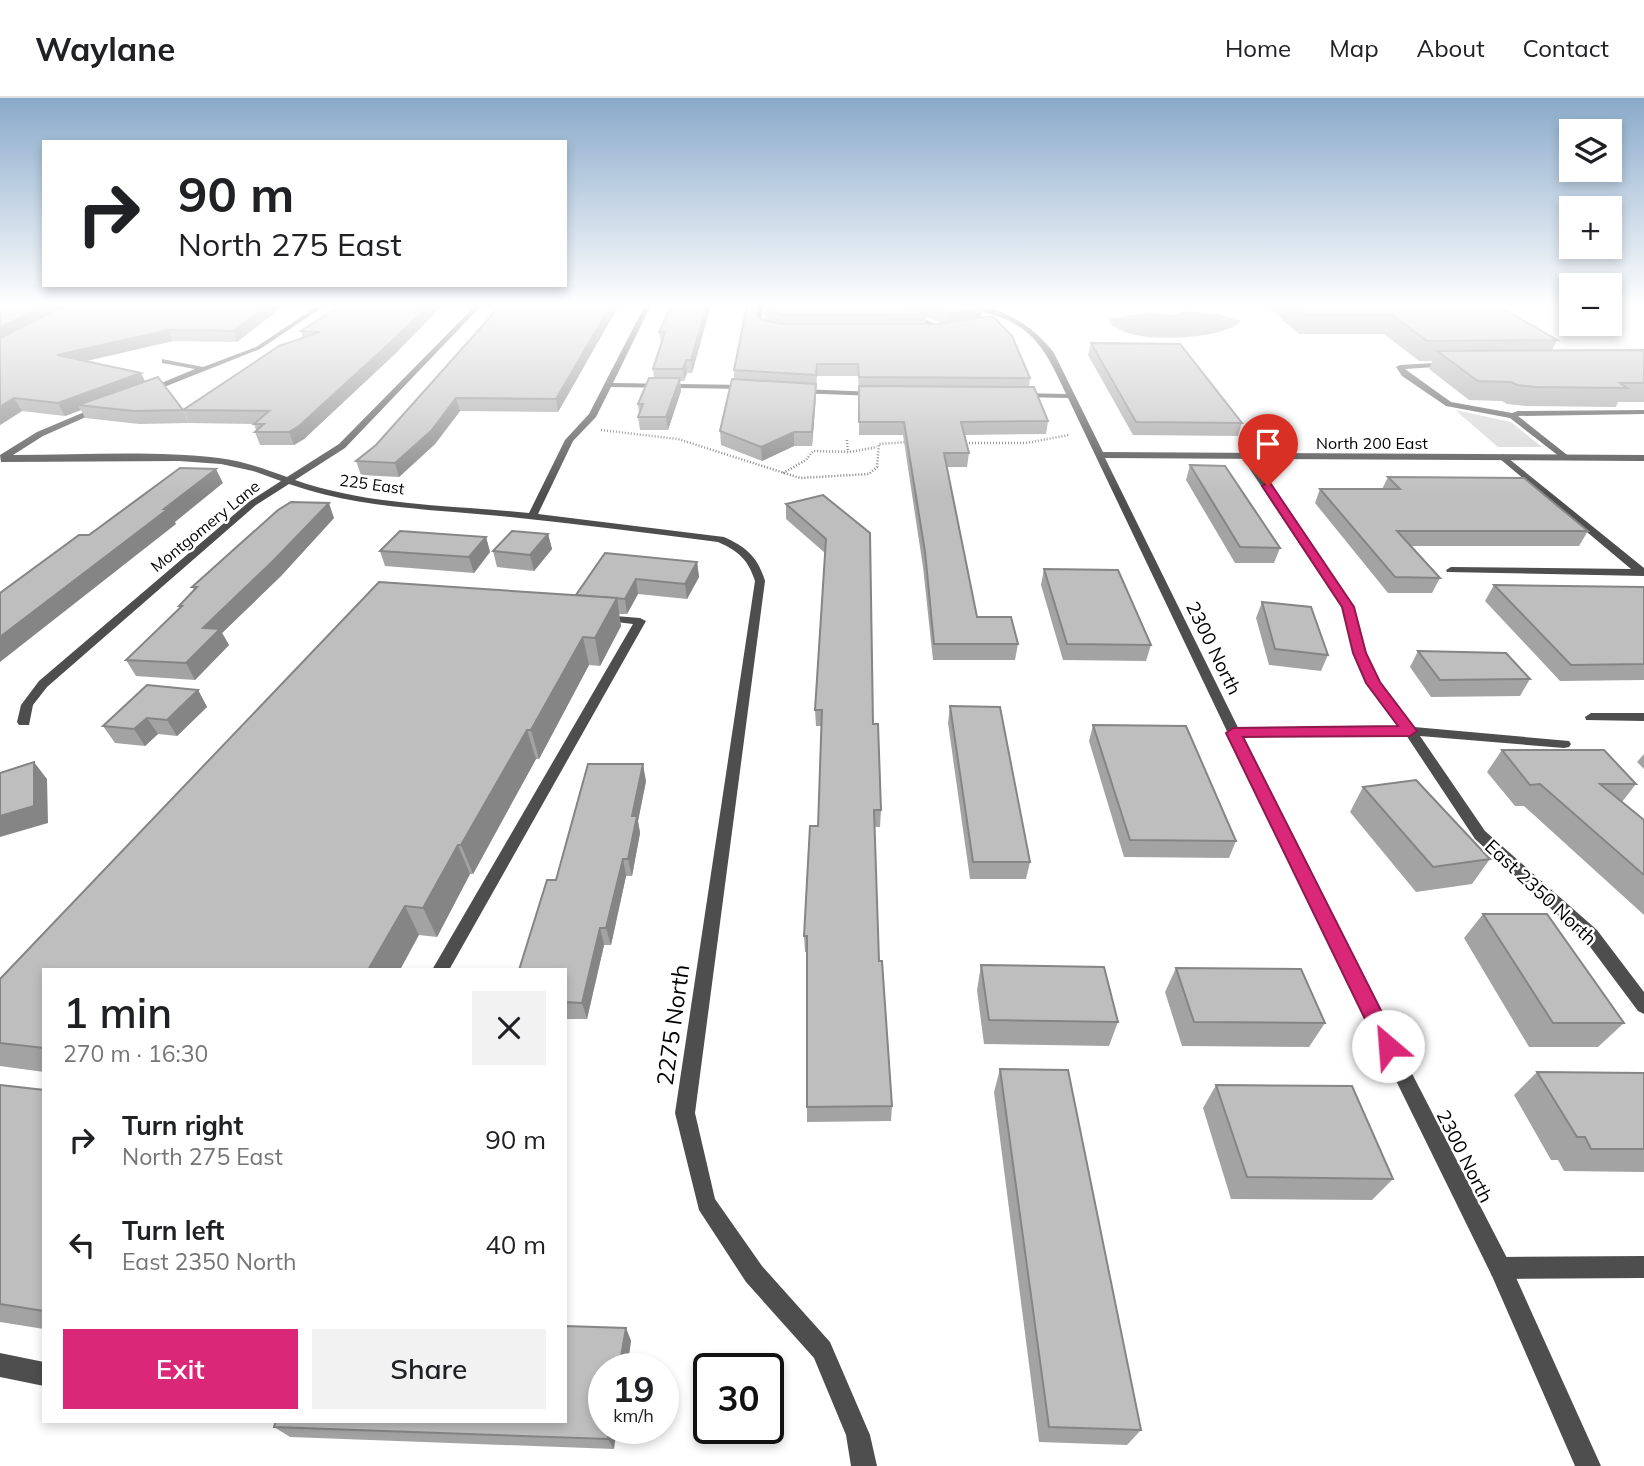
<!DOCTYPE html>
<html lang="en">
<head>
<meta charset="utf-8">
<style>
	body { margin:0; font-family:Mulish,sans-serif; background:#f2f2f2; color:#202124; height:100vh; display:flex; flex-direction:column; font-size:26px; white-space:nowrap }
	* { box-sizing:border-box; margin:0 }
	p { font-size:23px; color:#757577 }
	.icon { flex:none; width:38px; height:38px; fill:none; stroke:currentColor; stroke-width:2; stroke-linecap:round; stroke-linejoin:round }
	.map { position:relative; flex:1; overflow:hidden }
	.details { position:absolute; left:42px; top:870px; width:525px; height:455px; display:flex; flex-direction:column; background:#fff; border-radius:0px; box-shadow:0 4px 10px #0003 }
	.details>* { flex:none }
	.top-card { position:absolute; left:42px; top:42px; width:525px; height:147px; border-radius:0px; box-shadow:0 4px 10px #0003; background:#fff; color:#202124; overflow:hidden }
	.fabs { position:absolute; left:1559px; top:21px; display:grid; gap:14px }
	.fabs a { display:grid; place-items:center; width:63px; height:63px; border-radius:0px; background:#fff; box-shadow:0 4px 10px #0003; font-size:35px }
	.speed { position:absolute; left:588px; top:1255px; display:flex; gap:14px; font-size:35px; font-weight:700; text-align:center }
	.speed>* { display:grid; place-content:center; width:91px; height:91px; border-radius:50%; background:#fff; box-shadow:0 4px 10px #0003; line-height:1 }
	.speed small { font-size:18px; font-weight:400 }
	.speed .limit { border:4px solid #111; border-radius:10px; background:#fff; color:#111 }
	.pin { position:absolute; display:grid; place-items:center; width:60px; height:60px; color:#fff; margin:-72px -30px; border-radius:50% 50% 50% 0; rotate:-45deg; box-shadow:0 0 7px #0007 }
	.pin .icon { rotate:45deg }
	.me { position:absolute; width:77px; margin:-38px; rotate:333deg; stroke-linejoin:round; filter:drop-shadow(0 0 5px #0008) }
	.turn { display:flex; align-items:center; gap:24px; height:147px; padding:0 21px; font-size:32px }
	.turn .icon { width:91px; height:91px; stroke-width:2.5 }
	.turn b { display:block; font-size:49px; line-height:60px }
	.round { display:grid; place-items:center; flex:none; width:74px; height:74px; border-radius:0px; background:#f2f2f2 }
	.summary { display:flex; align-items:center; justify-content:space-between; height:119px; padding:0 21px }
	h1 { font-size:42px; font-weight:600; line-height:52px }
	.button { display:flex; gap:14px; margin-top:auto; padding:14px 21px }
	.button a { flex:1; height:80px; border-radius:0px; background:#db2777; color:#fff; font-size:28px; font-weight:600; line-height:80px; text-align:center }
	.button a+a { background:#f2f2f2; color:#202124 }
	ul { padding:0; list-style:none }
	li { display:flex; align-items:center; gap:21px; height:105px; padding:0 21px }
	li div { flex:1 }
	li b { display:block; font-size:26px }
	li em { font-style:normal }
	header { display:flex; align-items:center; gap:42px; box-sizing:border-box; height:98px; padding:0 35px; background:#fff; border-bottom:2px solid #e0e0e0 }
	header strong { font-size:33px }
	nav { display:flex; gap:38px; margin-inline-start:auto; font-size:24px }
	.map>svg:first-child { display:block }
</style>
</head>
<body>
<header>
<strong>Waylane</strong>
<nav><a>Home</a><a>Map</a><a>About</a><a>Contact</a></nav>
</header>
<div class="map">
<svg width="1644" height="1368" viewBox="0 0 1644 1368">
	<rect width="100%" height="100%" fill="#fff"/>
	<polygon fill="#d5d5d5" points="1455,312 1511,324 1542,349 1498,349"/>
	<path fill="#9c9c9c" d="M1182,213L1219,216L1241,223C1225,241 1155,243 1131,236C1124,234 1118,230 1111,227L1109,221L1149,214L1175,217Z"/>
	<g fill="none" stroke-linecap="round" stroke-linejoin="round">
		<g stroke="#707070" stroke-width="2.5" stroke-dasharray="1 2" stroke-linecap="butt">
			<polyline points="601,332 678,341 800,380 869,376 877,369 879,346 909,344"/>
			<polyline points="847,342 848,354"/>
			<polyline points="960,345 1026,345 1069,337"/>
			<polyline points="783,375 806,362 813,353 850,354 877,349"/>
		</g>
		<g fill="#4e4e4e" fill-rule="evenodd">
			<polygon points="1453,264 1450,268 1405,271 1451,304 1512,315 1518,313 1644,312 1644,316 1518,318 1571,360 1564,362 1510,320 1446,308 1402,278 1396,269 1400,267"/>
			<polygon points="1242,356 1248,356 1354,509 1365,555 1379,584 1414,629 1569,643 1571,646 1569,649 1564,650 1420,638 1485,733 1597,832 1644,894 1644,916 1638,913 1585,842 1475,741 1406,637 1228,638 1226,635 1228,632 1233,631 1400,629 1367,585 1353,555 1342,509 1241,358"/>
			<polygon points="1503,356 1644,470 1644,478 1447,474 1446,472 1451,469 1631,471 1500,361 1499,359"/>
			<polygon points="603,517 640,520 646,523 449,872 432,872 633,526 599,522 599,518"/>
			<polygon points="1591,615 1644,615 1644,623 1586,622 1585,619"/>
			<polygon points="1644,1158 1644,1180 1500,1181 1492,1178 1489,1170 1492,1162 1500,1159"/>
			<polygon points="0,1255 44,1264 44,1288 0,1279"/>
		</g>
		<g fill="#4e4e4e" fill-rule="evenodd">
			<polygon points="319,207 326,207 260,251 149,295 142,293 195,271 162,265 162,261 203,269 256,249"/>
			<path d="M476,207H482L345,350L295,382C369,408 451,407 529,415L565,342L589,316L645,207H651L613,285L747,287L751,289L747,291L611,289L596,319L573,343L538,416L724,439C746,449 758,459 765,483L695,1015L715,1101L762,1168L830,1244L870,1337L877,1368H851L846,1337L814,1260L746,1184L699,1112L675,1015L755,483C748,461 738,453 718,444C645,435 573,425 500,418C429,411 357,410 289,386L256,407L47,589L33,607L29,627H19L17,624L21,607L39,583L250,403L281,383L253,373L221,366L179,363L1,364L0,357L37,334L101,307L105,309L104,311L43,338L13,357C80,357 152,352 219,360C243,363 265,371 287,379L339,346Z"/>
			<polygon points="757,207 763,207 761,224 770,230 770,232 766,232 755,225"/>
			<polygon points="877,207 885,207 953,232 948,233"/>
			<path d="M964,207C996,204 1035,229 1054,255L1103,354L1644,357V363L1105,360L1334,824L1508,1162L1601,1368H1575L1492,1178L1318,824L1068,300L1019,299L1015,297L1019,295L1066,296C1050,262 1038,233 1000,219C988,215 975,213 964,207Z"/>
			<polygon points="799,291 877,294 881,296 877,298 796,295 796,291"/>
		</g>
	</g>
	<g fill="#a3a3a3" fill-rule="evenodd">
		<polygon points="0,207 285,207 237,244 173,243 87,263 145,283 183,312 189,325 139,326 85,320 81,312 65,318 22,313 0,327"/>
		<polygon points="341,207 397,254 304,341 294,347 260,347 255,334 256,332 254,326 189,325 183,312 303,240 301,233"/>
		<polygon points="619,207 558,314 460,313 435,346 399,379 361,377 356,363 376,347"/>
		<polygon points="671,207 711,207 692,275 687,275 684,283 680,283 681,293 668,332 640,332 638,319 639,315 638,306 654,280 653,271 661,246 659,234"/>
		<path d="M747,207H757L754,215L764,222V207H970L1030,280L1029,289L1048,323L1046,336L965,337L969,355L967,369H947L977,519L1018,546L1015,562H933L923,469L903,337H859V292L858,278H817L812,348H794L762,363L721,347L720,333L734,281V272ZM926,219L942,225L926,226Z"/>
		<polygon points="1265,207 1497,207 1557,242 1552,252 1644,252 1644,304 1618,304 1616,309 1526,308 1507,306 1502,303 1469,302 1429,271 1432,263 1419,263 1384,236 1299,236"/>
		<polygon points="1091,245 1242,325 1238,338 1133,337 1088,257"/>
		<polygon points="1190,367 1280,450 1274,465 1235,465 1186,382"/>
		<polygon points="1388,379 1588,433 1579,448 1411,448 1440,480 1432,495 1388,495 1315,405 1320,391 1382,391"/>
		<polygon points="823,397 873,626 881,712 880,729 875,729 879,863 892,1008 891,1023 807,1024 807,854 805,854 804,838 818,728 821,628 816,628 815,612 825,455 786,421 786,406"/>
		<polygon points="334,420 281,478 222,535 229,547 195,582 136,578 126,562 180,510 179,508 194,492 192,489"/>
		<polygon points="548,436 552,451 534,473 497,469 493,453"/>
		<polygon points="486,439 490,454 474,475 385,468 380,453"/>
		<polygon points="697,464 699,479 687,501 638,496 627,516 619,516 621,528 600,568 589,567 539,661 536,661 473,776 470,776 437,839 419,837 44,872 44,974 0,968 0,881 577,497"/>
		<polygon points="1044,471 1151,547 1146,563 1063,562 1041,487"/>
		<polygon points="1494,487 1644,489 1644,582 1560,583 1485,503"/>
		<polygon points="1262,504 1328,557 1321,573 1269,567 1256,520"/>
		<polygon points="1418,553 1530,581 1520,598 1431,599 1410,569"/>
		<polygon points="198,592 207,609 177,638 158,636 145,648 115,645 103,628"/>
		<polygon points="950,608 1030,764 1026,781 970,781 948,625"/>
		<polygon points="1093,627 1236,743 1229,760 1124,759 1089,643"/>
		<polygon points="1502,652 1636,686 1622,704 1644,722 1644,817 1524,708 1515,708 1487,674"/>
		<polygon points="1644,656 1644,671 1637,664"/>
		<polygon points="646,683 638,723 640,735 632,778 626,778 611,847 604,847 587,921 565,921 565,872 556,782"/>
		<polygon points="1363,689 1490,761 1472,786 1416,794 1350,714"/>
		<polygon points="1483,816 1624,925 1598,949 1529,949 1464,840"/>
		<polygon points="981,867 1118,924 1109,948 984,946 977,892"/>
		<polygon points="1176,870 1325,925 1309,949 1182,948 1165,894"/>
		<polygon points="1000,971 1141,1332 1127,1347 1039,1344 994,994"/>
		<polygon points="1537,974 1644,975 1644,1074 1564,1073 1558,1062 1551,1062 1514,997"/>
		<polygon points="0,987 44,992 44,1231 0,1224"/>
		<polygon points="1216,987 1393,1081 1372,1102 1231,1101 1203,1010"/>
		<polygon points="626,1230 631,1243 627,1270 604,1270 614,1351 290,1339 274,1329"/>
	</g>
	<g fill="#858585">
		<polygon points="47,207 74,207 0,244 0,229"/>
		<polygon points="267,207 285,207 237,244 233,233"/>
		<polygon points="429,207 443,207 397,254 304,341 294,347 289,334"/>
		<polygon points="611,207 619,207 558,314 556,301"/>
		<polygon points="707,207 711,207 692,275 691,262"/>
		<polygon points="753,207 757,207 752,225 752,213"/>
		<polygon points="982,211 981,222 946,227 947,216"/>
		<polygon points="168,232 173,243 63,268 57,257"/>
		<polygon points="686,262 687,275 684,283 683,271"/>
		<polygon points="141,275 147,287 78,307 81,312 65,318 58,305"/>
		<polygon points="680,280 681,293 668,332 666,319"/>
		<polygon points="816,286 816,299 812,348 812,334"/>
		<polygon points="14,300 22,313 0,327 0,309"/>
		<polygon points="456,300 460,313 435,346 399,379 395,365"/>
		<polygon points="794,334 794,348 762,363 761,349"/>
		<polygon points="216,371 223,385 175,424 176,426 0,564 0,539"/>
		<polygon points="329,405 334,420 281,478 222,535 229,547 195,582 186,565 203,530"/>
		<polygon points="548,436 552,451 534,473 530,457"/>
		<polygon points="486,439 490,454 474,475 469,459"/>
		<polygon points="697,464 699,479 687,501 685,486"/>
		<polygon points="636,481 638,496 627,516 625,501"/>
		<polygon points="617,500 621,528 600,568 595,540"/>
		<polygon points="583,539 589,567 539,661 531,632"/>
		<polygon points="198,592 207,609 177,638 167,622"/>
		<polygon points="147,620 158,636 145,648 134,631"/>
		<polygon points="527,632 536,661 473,776 461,747"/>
		<polygon points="34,664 47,681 48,725 0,739 0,718"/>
		<polygon points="643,666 646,683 638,723 640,735 632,778 628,761 632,718"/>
		<polygon points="458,747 470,776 437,839 423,810"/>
		<polygon points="623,761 626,778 611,847 606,830"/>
		<polygon points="405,808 419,837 400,872 368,872"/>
		<polygon points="600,830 604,847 587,921 582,905"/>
		<polygon points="626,1230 631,1243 627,1270 619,1270"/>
		<polygon points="609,1330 617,1330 614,1351 608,1341"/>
	</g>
	<g fill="#bebebe" stroke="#858585" stroke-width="2">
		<polygon points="0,207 47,207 0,229"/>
		<polygon points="66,207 267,207 233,233 168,232 57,257 141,275 58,305 14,300 0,309 0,240"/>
		<polygon points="341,207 429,207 393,242 299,328 289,334 255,334 264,326 254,326 269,313 183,312 279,248 320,234 301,233"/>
		<polygon points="501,207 611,207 556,301 456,300 431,333 395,365 356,363 376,347"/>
		<polygon points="671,207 707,207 691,262 686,262 683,271 653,271 665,234 659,234"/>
		<polygon points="747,207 753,207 752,213 762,222 783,226 937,226 993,218 1012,238 1030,280 859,279 858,266 817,266 816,277 734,272"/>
		<polygon points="764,207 900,207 926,216 783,217 763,211"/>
		<polygon points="922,207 970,207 982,211 947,216"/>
		<polygon points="1293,207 1497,207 1557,242 1427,243 1392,217 1305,217"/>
		<polygon points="1091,245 1180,246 1242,325 1136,324"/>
		<polygon points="1644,252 1644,285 1620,285 1627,290 1536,289 1517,287 1511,284 1478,283 1437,253"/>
		<polygon points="158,279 183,312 133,313 78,307"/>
		<polygon points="649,280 680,280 666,319 638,319 643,306 638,306"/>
		<polygon points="732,281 816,286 812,334 794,334 761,349 720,333"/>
		<polygon points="859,288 1034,289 1048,323 961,324 969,355 944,355 977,519 1011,519 1018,546 934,546 925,454 904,324 859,324"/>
		<polygon points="1190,367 1225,368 1280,450 1240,449"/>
		<polygon points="180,370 216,371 164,411 168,411 0,539 0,495 79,437 89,437"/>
		<polygon points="1388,379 1524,380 1588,433 1397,433 1440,480 1395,479 1320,391 1400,391"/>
		<polygon points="823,397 870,435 873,626 878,626 881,712 874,712 879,863 882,863 892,1008 807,1009 807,838 804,838 810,728 818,728 822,612 815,612 826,441 786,406"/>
		<polygon points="291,404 329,405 274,462 203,530 220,531 186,565 126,562 182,508 179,508 197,489 192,489 278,412"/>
		<polygon points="400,433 486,439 469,459 380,453"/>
		<polygon points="512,433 548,436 530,457 493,453"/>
		<polygon points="605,455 697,464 685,486 636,481 625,501 576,497"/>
		<polygon points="1044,471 1118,472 1151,547 1067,546"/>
		<polygon points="379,484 617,500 595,540 583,539 531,632 527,632 461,747 458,747 423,810 405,808 368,872 44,872 44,950 0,945 0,881"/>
		<polygon points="1494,487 1644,489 1644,566 1571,567"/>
		<polygon points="1262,504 1311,509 1328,557 1275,551"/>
		<polygon points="1418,553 1506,555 1530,581 1440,582"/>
		<polygon points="147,587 198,592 167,622 147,620 134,631 103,628"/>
		<polygon points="950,608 1000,609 1030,764 973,764"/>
		<polygon points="1093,627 1186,628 1236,743 1130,742"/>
		<polygon points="1502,652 1604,652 1636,686 1600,686 1644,722 1644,777 1540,686 1530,687"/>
		<polygon points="34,664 34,708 0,718 0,675"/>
		<polygon points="588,666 643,666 632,718 637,718 628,761 623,761 606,830 600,830 582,905 565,904 565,872 519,872 547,782 556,782"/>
		<polygon points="1416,682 1490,761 1433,769 1363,689"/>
		<polygon points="1483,816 1547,816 1624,925 1553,925"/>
		<polygon points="981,867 1104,869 1118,924 989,922"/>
		<polygon points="1176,870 1301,871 1325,925 1194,924"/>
		<polygon points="1000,971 1068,972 1141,1332 1049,1329"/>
		<polygon points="1537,974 1644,975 1644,1051 1591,1051 1585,1039 1577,1039"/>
		<polygon points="0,987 44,992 44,1213 0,1206"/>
		<polygon points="1216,987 1352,988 1393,1081 1247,1079"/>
		<polygon points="565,1228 626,1230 619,1270 604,1270 604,1330 609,1330 608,1341 274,1329 276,1323 565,1323"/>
	</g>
	<linearGradient id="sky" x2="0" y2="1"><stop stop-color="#89aaca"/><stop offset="0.52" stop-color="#fff"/><stop offset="1" stop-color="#fff" stop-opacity="0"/></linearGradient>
	<rect width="1644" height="398" fill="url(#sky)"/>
	<polygon fill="#db2777" stroke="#8e194d" stroke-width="2" points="1268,385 1271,386 1354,509 1366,555 1380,584 1417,633 1410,638 1243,639 1399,948 1396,954 1388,957 1381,954 1226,635 1233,630 1398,628 1366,585 1353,555 1342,509 1262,388"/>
	<g text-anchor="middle" stroke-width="5" stroke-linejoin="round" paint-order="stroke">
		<g font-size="16" fill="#000" stroke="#fff">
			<text x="1372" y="351">North 200 East</text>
			<text transform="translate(372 386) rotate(8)" y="6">225 East</text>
			<text transform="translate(205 428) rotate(-39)" y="6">Montgomery Lane</text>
		</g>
		<g font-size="19" fill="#000" stroke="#fff">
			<text transform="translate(1214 550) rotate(64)" y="7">2300 North</text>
			<text transform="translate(1541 794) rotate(43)" y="7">East 2350 North</text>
			<text transform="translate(1465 1058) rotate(63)" y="7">2300 North</text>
		</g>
		<g font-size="23" fill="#000" stroke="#fff">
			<text transform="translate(673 927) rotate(-82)" y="8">2275 North</text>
		</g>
	</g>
</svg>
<div class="fabs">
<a><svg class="icon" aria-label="layers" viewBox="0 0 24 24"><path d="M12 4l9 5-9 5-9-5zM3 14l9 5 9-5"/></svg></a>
<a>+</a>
<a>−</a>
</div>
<div class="speed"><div>19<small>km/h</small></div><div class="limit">30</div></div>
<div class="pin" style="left:1268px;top:388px;background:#d93025"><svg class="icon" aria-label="arrive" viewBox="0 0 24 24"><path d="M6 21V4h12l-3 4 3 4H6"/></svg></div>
<svg class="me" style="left:1388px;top:948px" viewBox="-20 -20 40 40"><circle r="19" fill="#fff"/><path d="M0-13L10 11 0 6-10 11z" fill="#db2777"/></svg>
<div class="top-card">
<div class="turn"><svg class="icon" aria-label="right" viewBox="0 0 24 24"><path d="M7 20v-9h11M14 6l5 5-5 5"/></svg><div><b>90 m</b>North 275 East</div></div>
</div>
<section class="details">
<div class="summary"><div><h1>1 min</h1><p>270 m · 16:30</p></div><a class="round"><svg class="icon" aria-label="close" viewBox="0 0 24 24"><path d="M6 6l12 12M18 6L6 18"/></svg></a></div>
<ul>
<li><svg class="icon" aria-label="right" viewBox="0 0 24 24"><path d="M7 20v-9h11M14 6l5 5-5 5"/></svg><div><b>Turn right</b><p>North 275 East</p></div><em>90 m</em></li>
<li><svg class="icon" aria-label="left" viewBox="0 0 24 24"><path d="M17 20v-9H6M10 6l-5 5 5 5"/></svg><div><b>Turn left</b><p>East 2350 North</p></div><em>40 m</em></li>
</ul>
<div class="button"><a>Exit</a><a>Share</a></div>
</section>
</div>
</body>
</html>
